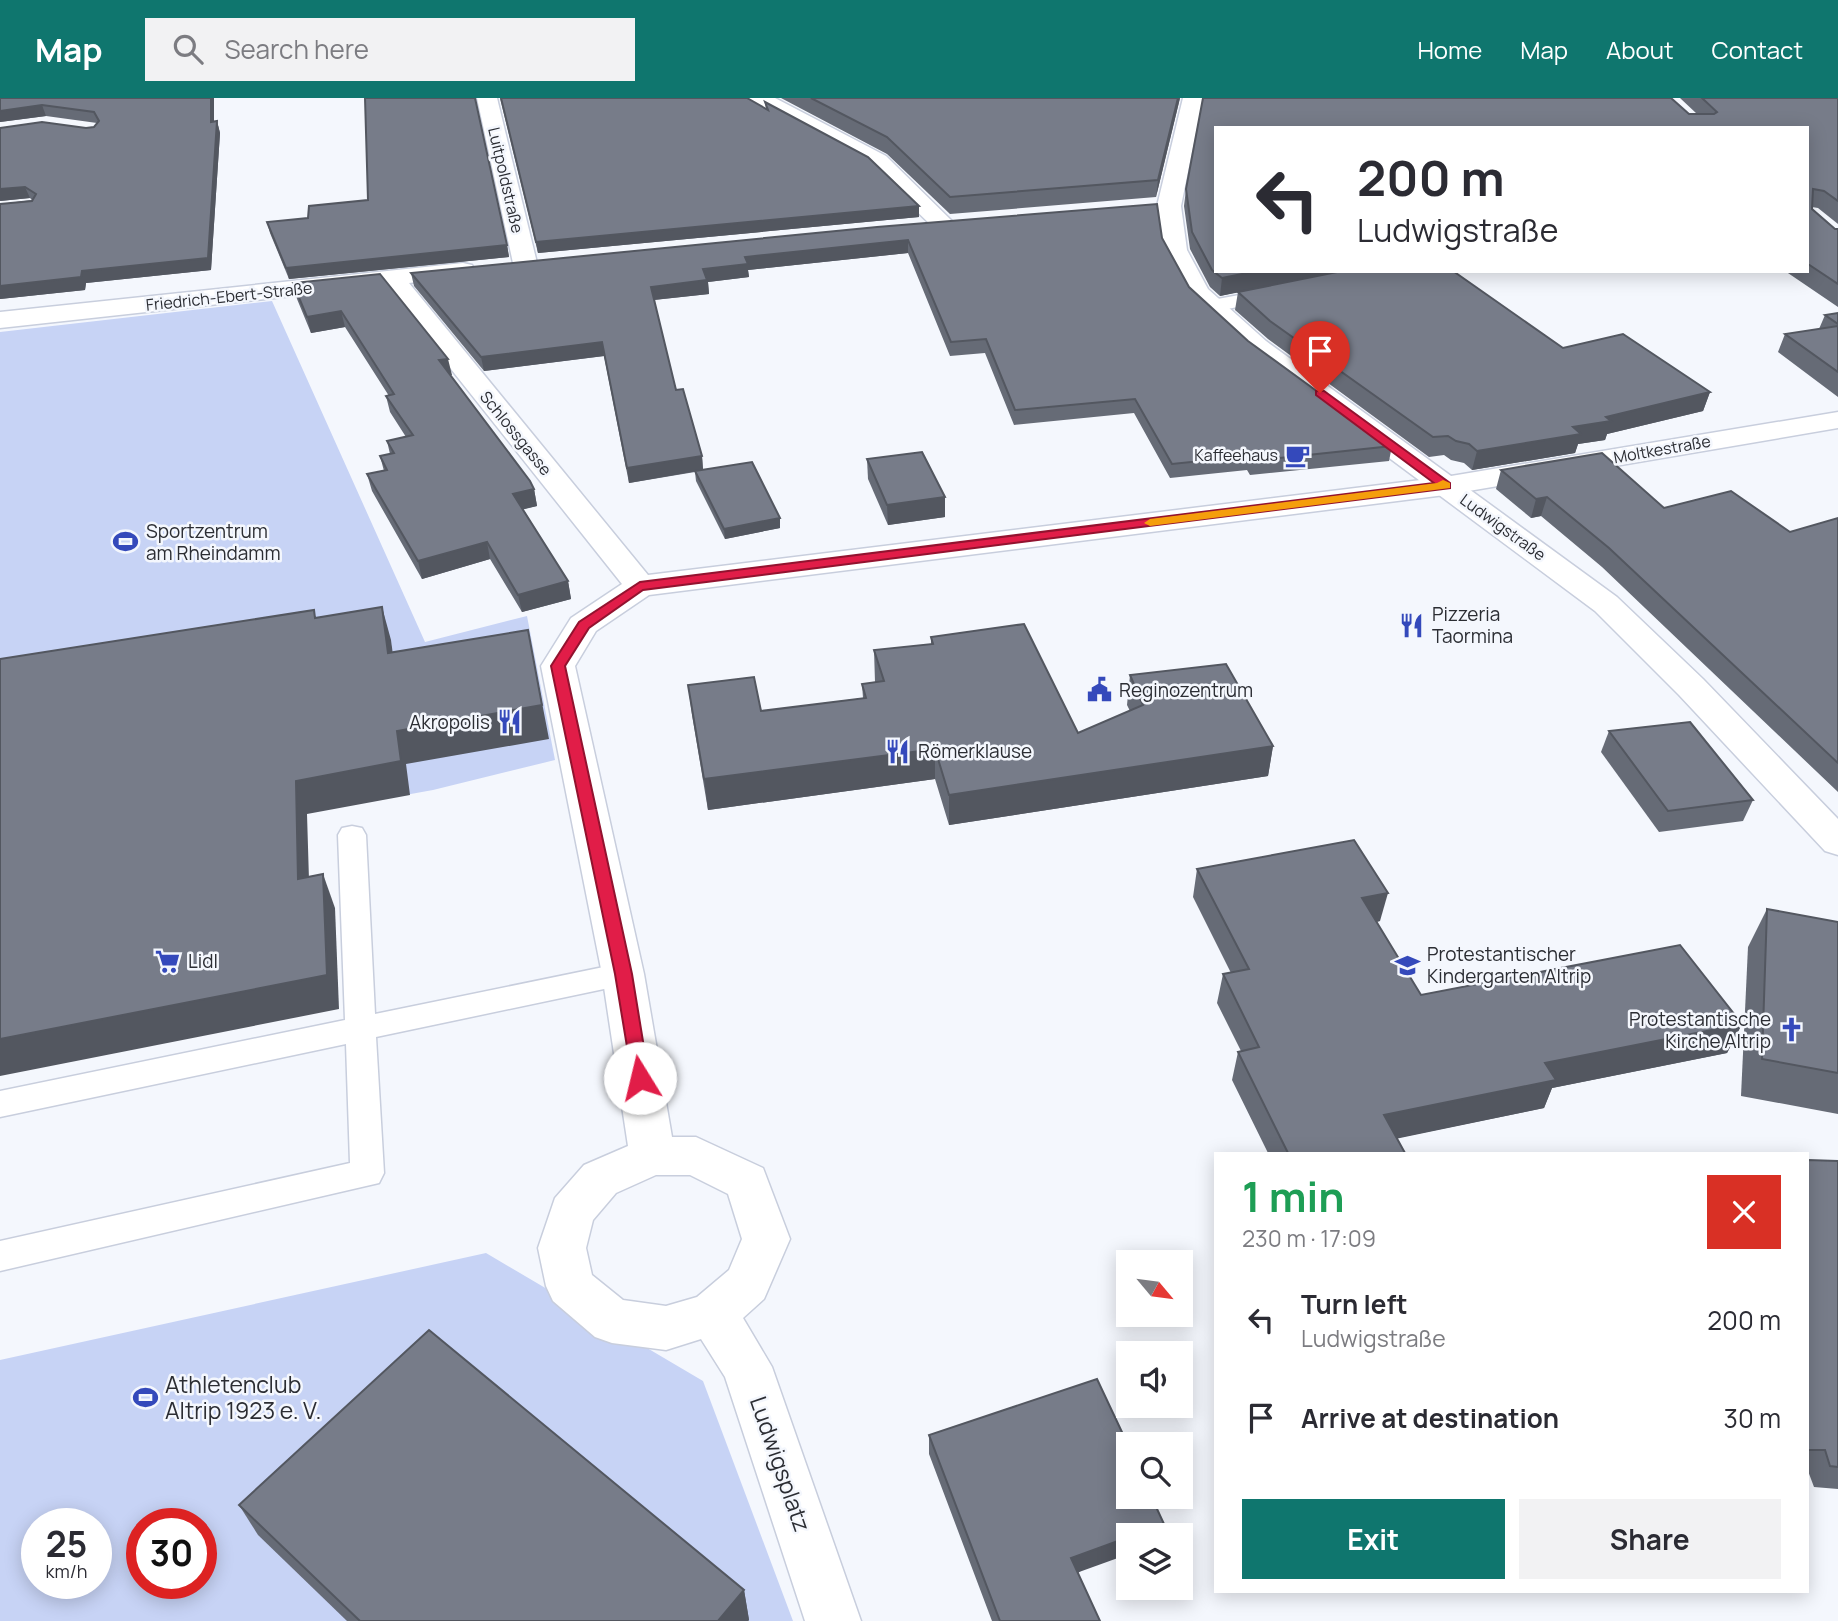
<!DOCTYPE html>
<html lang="en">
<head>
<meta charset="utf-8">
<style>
	body { margin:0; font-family:Manrope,sans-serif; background:#f2f2f3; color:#2b2b33; height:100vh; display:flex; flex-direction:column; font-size:26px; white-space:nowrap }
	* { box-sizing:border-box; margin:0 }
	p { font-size:23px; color:#7c7c81 }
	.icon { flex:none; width:38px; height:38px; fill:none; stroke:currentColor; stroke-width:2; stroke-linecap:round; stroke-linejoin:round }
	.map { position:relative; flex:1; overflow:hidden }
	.panel { position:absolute; left:1214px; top:1054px; width:595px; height:441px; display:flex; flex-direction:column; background:#fff; border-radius:0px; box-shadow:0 4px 18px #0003 }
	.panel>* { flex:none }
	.guide { position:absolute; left:1214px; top:28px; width:595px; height:147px; border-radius:0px; box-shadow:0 4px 18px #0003; background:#fff; color:#2b2b33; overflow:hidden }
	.needle { width:46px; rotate:119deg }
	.controls { position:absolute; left:1116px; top:1152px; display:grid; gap:14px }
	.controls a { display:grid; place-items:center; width:77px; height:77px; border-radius:0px; background:#fff; box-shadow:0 4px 18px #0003; font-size:35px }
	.speed { position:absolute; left:21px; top:1410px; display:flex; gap:14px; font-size:35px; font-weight:700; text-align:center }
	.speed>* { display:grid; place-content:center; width:91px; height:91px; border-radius:50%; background:#fff; box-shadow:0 4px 18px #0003; line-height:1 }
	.speed small { font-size:18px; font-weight:400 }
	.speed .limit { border:10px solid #d22; background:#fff; color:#111 }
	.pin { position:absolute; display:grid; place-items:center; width:60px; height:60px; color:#fff; margin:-72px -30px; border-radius:50% 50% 50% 0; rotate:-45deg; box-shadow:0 0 7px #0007 }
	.pin .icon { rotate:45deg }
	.me { position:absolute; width:77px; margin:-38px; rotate:351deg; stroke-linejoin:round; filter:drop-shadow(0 0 5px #0008) }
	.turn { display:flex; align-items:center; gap:24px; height:147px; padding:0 28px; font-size:32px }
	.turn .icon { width:91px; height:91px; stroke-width:2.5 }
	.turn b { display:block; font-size:49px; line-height:60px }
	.round { display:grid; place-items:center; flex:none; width:74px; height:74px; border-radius:0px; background:#f2f2f3 }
	.summary { display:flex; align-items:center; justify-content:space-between; height:119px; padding:0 28px }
	h1 { font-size:42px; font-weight:700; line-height:52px; color:#1e9e55 }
	.button { display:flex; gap:14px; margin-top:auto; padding:14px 28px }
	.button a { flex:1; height:80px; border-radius:0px; background:#0f766e; color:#fff; font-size:28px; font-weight:700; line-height:80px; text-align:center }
	.button a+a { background:#f2f2f3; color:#2b2b33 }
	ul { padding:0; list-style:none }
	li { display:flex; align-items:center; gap:21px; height:98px; padding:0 28px }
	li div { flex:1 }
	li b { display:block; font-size:26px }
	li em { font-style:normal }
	header { display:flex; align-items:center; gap:42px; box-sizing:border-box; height:98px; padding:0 35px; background:#0f766e; color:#fff }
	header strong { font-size:33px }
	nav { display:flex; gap:38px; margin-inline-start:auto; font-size:24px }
	.search { width:490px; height:63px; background:#f2f2f3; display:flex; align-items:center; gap:18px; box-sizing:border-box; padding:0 24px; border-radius:0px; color:#7c7c81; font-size:26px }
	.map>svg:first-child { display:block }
</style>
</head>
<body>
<header>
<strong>Map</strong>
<div class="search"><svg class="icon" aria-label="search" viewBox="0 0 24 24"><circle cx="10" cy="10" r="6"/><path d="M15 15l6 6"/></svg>Search here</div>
<nav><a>Home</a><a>Map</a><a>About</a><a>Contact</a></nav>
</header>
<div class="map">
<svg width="1838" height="1523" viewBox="0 0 1838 1523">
	<rect width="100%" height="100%" fill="#f4f7fd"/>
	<g fill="#c7d3f5" fill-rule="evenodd">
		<polygon points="272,203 425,544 527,518 555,662 433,692 0,770 0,234"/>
		<path d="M486,1155L703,1283L793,1523H0V1262ZM37,1426H96V1486H37ZM142,1426H201V1486H142Z"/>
	</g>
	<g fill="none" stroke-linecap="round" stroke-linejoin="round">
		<defs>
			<g id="service">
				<polygon points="1272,191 1278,193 1281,197 1278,201 1212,214 1203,208 1212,202"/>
				<polygon points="352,728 362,730 366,737 375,916 623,865 634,868 638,876 634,884 623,887 376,939 384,1075 379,1085 0,1173 0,1143 350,1065 346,946 0,1019 0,993 345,922 338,737 342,730"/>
			</g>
			<g id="minor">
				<polygon points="477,0 497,0 537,165 534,170 525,172 516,170 513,165"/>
				<polygon points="749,0 775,0 886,58 954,125 950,130 934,130 870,68 752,4"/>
				<path d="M463,165L472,167L475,172L472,177L409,185L648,477L1445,379L1838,314V330L1445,397L649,497L596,533L575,568L644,876L672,1039H696L763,1070L790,1141L764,1201L743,1220L772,1269L861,1523H805L725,1279L701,1241L666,1252L612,1245L595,1239L553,1203L546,1188L538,1150L555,1100L584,1067L628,1048L602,876L541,568L571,520L622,486L385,188L0,230V214ZM656,1077H690L728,1096L742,1141L729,1172L697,1199L666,1208L623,1202L592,1177L586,1150L593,1122L616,1095Z"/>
			</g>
			<polygon id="tertiary" points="1183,0 1203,0 1181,108 1187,152 1208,191 1266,243 1617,499 1703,581 1838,721 1838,757 1825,753 1679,597 1595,513 1248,255 1189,200 1163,152 1157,108"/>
		</defs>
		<use href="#service" stroke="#c8cedd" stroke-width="3"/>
		<use href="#minor" stroke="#c8cedd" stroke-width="3"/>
		<use href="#tertiary" stroke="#c8cedd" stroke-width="3"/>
		<use href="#service" fill="#fff" fill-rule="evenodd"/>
		<use href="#minor" fill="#fff" fill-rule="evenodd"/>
		<use href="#tertiary" fill="#fff" fill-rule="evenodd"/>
	</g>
	<g fill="#666b76">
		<polygon points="0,0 214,0 214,24 217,23 220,35 211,172 86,185 85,192 0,201 0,106 32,102 30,100 0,103 86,30 94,29 97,25 46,18 0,24"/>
		<polygon points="500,0 747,0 766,11 765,4 919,119 538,155"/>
		<polygon points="781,0 1180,0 1156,99 950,116 887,56"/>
		<polygon points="1203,0 1671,0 1689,16 1697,16 1680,0 1838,0 1838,126 1818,110 1812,109 1812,111 1835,131 1838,131 1838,209 1785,173 1808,173 1808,30 1216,30 1216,173 1465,173 1456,175 1563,250 1623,236 1710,294 1703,313 1607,336 1605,342 1578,346 1575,355 1472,372 1464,365 1451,362 1444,357 1429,359 1268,241 1235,212 1238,194 1220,198 1210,189 1190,151 1184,108 1186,91"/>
		<polygon points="267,124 507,147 509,159 289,181 270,135"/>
		<polygon points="877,129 1162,140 1189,189 1248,243 1392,348 1389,363 1250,377 1247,372 1170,380 1134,315 1014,327 985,255 950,258 908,155 748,172 749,179 708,184 709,196 654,202 676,292 702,358 703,372 780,420 780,430 725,441 696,383 695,374 629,385 604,258 484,273 414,188 411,175"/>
		<polygon points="293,185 452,277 450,277 534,391 537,408 523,411 568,483 571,501 522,514 490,461 422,481 372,393 367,376 384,373 380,358 390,356 387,343 406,339 390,314 386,298 389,298 345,229 311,235 297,201"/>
		<polygon points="1838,215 1838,299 1778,254 1785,236 1819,231 1825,217"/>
		<polygon points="867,361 945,419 888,427 868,381"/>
		<polygon points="1501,372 1664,410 1790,434 1838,420 1838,694 1602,469 1541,418 1531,420 1496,391"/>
		<polygon points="931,539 1078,635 1130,613 1127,607 1130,577 1273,648 1268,678 949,727 935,681 708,712 692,617 688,587 761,613 863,600 862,586 875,584 874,552 931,547"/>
		<polygon points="1609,633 1753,702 1743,723 1659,734 1601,654"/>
		<polygon points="1197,771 1380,823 1376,824 1421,897 1742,926 1727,955 1552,990 1544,1010 1397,1040 1405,1055 1268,1055 1232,982 1238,954 1241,953 1217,905 1223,876 1231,875 1193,799"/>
		<polygon points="1767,811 1838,824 1838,1016 1741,998 1748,849"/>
		<polygon points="1808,1062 1838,1063 1838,1391 1814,1389 1808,1373"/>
		<polygon points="929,1337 1164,1426 1162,1437 1129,1437 1078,1475 1100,1523 992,1523 929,1356"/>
		<polygon points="239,1407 744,1492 749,1522 748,1523 347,1523 258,1437"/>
	</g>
	<g fill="#535760">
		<polygon points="211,0 214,0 214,35 211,24"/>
		<polygon points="1178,0 1180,0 1156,99 1158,82"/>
		<polygon points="42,7 46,18 0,24 0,13"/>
		<polygon points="217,23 220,35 211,172 86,185 85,192 0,201 0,188"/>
		<polygon points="25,89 30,100 0,103 0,91"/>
		<polygon points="919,108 919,119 538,155 536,144"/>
		<polygon points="908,142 908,155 748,172 749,179 708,184 709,196 653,202 651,189 745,159"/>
		<polygon points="507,147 509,159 289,181 286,170"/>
		<polygon points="1257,173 1347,173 1220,198 1222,180"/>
		<polygon points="341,213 345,229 311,235 307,219"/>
		<polygon points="602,244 604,258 484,273 481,259"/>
		<polygon points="448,261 452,277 442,278 439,262"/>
		<polygon points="1710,294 1703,313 1607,336 1605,342 1578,346 1575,355 1472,372 1477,353 1573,329 1606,319"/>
		<polygon points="702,358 703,372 629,385 627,370"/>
		<polygon points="534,391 537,408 517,413 513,396"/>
		<polygon points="945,399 945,419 888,427 887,407"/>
		<polygon points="1547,399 1541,418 1531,420 1536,401"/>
		<polygon points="780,420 780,430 725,441 724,431"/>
		<polygon points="487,444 490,461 422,481 418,463"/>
		<polygon points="568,483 571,501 522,514 518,497"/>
		<polygon points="382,509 391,542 397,588 388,555"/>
		<polygon points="528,532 549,641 406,666 410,697 307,716 310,815 298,781 296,683 397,633"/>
		<polygon points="1273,648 1268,678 949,727 949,697"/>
		<polygon points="935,651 935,681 708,712 704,681"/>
		<polygon points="323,776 335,810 339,911 0,978 0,941"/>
		<polygon points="1388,795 1380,823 1354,829 1362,800"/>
		<polygon points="1742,926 1727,955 1552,990 1544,1010 1376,1045 1384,1017 1545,965"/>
		<polygon points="1164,1426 1162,1437 1134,1437"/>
		<polygon points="1129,1439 1129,1456 1068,1478 1071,1460"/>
		<polygon points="744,1492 749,1522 748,1523 718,1523"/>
	</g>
	<g fill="#777c89" stroke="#535760" stroke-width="2">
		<polygon points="0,0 211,0 211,24 217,23 208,160 82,173 81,179 0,188 0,106 32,103 36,96 25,89 0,91 0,30 42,24 86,30 94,29 99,23 94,14 42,7 0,13"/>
		<polygon points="365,0 475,0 507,147 286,170 267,124 308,120 309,108 368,102"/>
		<polygon points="501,0 747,0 768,12 765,4 868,59 919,108 536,144"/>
		<polygon points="811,0 1178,0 1158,82 950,99 887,39"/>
		<polygon points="1203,0 1671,0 1689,16 1714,16 1717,14 1702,0 1838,0 1838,103 1824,93 1813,91 1812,111 1835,131 1838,131 1838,186 1808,166 1808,30 1216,30 1216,173 1257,173 1222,180 1212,172 1192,134 1186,91"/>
		<polygon points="1157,106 1162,140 1189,189 1248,243 1392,348 1252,363 1249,358 1172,366 1135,301 1015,312 986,241 951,244 908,142 745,159 748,166 703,171 707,182 651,189 676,292 683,291 702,358 627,370 602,244 481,259 411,175 877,129"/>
		<polygon points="1342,173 1453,173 1563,250 1623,236 1710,294 1606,319 1611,323 1573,329 1581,336 1477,353 1469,346 1456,343 1448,338 1433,339 1270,223 1238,194"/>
		<polygon points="380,176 448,261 439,262 530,383 534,391 513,396 568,483 518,497 487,444 418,463 367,376 387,372 380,358 394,355 387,343 413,337 386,298 394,296 341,213 307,219 293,185"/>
		<polygon points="1838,215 1838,226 1825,217"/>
		<polygon points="1838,228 1838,274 1785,236"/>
		<polygon points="922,354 945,399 887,407 867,361"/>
		<polygon points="1602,355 1664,410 1731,393 1790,434 1838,420 1838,665 1609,450 1547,399 1536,401 1501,372"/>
		<polygon points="752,364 780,420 724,431 695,373"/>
		<polygon points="382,509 388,555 528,532 542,607 397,633 401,663 296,683 298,781 323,776 327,877 0,941 0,561 314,512 315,520"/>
		<polygon points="1024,526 1078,635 1143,607 1130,577 1226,566 1273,648 949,697 935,651 704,681 688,587 754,579 761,613 866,600 862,586 884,583 874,552 933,546 931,539"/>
		<polygon points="1690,624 1753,702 1668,713 1609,633"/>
		<polygon points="1354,742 1388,795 1362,800 1421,897 1680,847 1742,926 1545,965 1556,982 1384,1017 1405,1055 1288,1055 1238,954 1259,949 1223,876 1249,871 1197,771"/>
		<polygon points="1767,811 1838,824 1838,975 1762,961"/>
		<polygon points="1808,1062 1838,1063 1838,1369 1830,1368 1825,1352 1808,1352"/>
		<polygon points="429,1232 744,1492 718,1523 360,1523 239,1407"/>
		<polygon points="1097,1281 1129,1349 1129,1398 1151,1398 1164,1426 1134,1437 1129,1437 1129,1439 1071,1460 1100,1523 1000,1523 929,1337"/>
	</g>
	<polygon fill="#e11d48" stroke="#92132f" stroke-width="2" points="1316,293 1324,293 1450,385 1450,390 643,492 589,530 565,568 632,876 649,980 646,985 633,985 615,876 551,568 579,524 640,484 1434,385 1316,297"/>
	<polygon fill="#f59e0b" points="1443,382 1450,385 1450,390 1150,428 1144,425 1150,421 1437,385"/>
	<defs>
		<symbol id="cafe-bare" viewBox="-9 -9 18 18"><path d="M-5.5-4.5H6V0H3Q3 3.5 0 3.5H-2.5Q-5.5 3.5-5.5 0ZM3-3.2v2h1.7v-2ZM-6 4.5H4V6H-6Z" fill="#3449bb" stroke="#f4f7fd" stroke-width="2.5" paint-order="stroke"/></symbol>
		<symbol id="stadium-bare" viewBox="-9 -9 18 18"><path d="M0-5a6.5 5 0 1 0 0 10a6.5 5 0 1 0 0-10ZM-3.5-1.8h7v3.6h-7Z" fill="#3449bb" stroke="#f4f7fd" stroke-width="2.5" paint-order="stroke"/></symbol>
		<symbol id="restaurant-bare" viewBox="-9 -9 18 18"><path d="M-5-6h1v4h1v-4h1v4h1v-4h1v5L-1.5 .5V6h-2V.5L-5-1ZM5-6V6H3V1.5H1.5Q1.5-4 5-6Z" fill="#3449bb" stroke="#f4f7fd" stroke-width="2.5" paint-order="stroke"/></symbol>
		<symbol id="civic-bare" viewBox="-9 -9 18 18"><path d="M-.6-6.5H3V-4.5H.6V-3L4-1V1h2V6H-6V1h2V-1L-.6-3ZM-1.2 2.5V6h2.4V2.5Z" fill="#3449bb" stroke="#f4f7fd" stroke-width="2.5" paint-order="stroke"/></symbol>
		<symbol id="supermarket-bare" viewBox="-9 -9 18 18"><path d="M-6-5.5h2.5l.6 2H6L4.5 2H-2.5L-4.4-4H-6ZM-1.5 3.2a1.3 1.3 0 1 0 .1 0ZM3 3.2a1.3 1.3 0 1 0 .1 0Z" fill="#3449bb" stroke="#f4f7fd" stroke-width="2.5" paint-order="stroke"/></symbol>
		<symbol id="school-bare" viewBox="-9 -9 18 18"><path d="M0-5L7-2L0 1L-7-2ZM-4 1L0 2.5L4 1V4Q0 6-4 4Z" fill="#3449bb" stroke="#f4f7fd" stroke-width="2.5" paint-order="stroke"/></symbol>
		<symbol id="church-bare" viewBox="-9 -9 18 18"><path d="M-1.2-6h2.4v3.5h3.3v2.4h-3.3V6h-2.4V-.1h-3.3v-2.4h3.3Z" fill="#3449bb" stroke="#f4f7fd" stroke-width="2.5" paint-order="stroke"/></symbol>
	</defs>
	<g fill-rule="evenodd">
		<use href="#cafe-bare" x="1280" y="340" width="35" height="35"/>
		<use href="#stadium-bare" x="108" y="426" width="35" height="35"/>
		<use href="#restaurant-bare" x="1394" y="510" width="35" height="35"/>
		<use href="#civic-bare" x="1082" y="574" width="35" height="35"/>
		<use href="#restaurant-bare" x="492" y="606" width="35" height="35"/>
		<use href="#restaurant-bare" x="880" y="636" width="35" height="35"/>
		<use href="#supermarket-bare" x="150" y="846" width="35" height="35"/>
		<use href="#school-bare" x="1390" y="850" width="35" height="35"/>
		<use href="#church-bare" x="1774" y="914" width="35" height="35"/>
		<use href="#stadium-bare" x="128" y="1282" width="35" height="35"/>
	</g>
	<g text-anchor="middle" stroke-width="5" stroke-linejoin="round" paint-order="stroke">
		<g font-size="16" fill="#2b2d33" stroke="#f4f7fd">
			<text transform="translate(506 82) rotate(77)" y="6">Luitpoldstraße</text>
			<text transform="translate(229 198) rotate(-6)" y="6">Friedrich-Ebert-Straße</text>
			<text transform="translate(516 335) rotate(51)" y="6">Schlossgasse</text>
			<text transform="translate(1662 351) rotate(-10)" y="6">Moltkestraße</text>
			<text transform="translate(1503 429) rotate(36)" y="6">Ludwigstraße</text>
		</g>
		<g font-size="16" fill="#2b2d33" stroke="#f4f7fd" text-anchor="end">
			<text x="1278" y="363">Kaffeehaus</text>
		</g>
		<g font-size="19" fill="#2b2d33" stroke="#f4f7fd" text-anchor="start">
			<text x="146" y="440">Sportzentrum<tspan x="146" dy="22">am Rheindamm</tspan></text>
			<text x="1432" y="523">Pizzeria<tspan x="1432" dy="22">Taormina</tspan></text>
			<text x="1119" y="599">Reginozentrum</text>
			<text x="490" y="631" text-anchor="end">Akropolis</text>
			<text x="918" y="660">Römerklause</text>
			<text x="1427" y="863">Protestantischer<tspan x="1427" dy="22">Kindergarten Altrip</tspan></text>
			<text x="188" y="870">Lidl</text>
			<text x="1771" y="928" text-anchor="end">Protestantische<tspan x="1771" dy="22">Kirche Altrip</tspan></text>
		</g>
		<g font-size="23" fill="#2b2d33" stroke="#f4f7fd" text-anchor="start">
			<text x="165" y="1295">Athletenclub<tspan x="165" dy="26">Altrip 1923 e. V.</tspan></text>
		</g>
		<g font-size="23" fill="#2b2d33" stroke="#f4f7fd">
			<text transform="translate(780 1366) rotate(71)" y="8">Ludwigsplatz</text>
		</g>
	</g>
</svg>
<div class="controls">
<a><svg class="needle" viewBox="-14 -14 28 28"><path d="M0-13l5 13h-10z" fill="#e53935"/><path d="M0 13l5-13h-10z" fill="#7c7c81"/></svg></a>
<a><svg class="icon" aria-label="sound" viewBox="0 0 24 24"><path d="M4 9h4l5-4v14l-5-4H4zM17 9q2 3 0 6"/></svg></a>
<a><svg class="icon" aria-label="search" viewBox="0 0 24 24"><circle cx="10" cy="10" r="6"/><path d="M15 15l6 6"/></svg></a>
<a><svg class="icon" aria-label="layers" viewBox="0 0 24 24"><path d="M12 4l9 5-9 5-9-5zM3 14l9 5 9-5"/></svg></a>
</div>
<div class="speed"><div>25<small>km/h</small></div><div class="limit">30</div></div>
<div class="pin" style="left:1320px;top:295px;background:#d93025"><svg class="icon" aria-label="arrive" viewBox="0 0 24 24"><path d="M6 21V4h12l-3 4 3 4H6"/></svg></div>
<svg class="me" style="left:640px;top:980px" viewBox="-20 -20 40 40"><circle r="19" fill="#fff"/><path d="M0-13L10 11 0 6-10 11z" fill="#e11d48"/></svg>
<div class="guide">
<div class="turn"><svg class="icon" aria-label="left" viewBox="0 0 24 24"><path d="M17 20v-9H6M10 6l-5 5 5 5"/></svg><div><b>200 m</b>Ludwigstraße</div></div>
</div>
<section class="panel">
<div class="summary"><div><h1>1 min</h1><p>230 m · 17:09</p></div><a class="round" style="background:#d93025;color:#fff"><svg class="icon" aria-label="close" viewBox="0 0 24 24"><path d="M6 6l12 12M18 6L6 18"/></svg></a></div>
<ul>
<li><svg class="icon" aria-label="left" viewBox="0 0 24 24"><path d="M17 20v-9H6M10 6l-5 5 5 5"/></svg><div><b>Turn left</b><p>Ludwigstraße</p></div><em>200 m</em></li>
<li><svg class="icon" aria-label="arrive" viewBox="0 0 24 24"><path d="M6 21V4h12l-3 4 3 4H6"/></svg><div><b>Arrive at destination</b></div><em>30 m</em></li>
</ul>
<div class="button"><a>Exit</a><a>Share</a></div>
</section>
</div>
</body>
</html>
